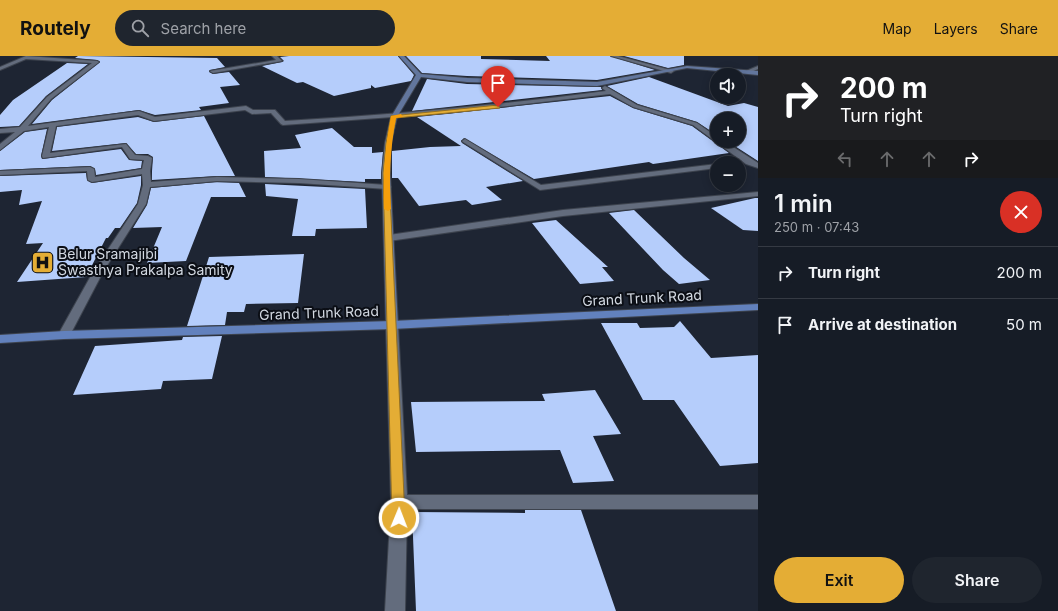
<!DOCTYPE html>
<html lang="en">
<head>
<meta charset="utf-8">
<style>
	body { margin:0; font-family:Inter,sans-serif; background:#1f252e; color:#f1f3f6; height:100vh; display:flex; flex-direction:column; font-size:15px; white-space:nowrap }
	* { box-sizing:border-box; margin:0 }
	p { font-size:13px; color:#9ea1a7 }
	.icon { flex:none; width:22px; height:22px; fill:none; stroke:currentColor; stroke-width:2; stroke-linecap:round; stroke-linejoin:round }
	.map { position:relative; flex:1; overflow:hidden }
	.side { display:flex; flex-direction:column; background:#161c26; width:300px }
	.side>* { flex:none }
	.banner { background:#202124; color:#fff; overflow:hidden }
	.buttons { position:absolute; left:710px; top:12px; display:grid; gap:8px }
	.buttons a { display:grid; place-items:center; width:36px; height:36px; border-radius:50%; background:#161c26; box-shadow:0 2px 10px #0003,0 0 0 1px #353a43; font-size:20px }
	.pin { position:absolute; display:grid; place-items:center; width:34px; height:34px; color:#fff; margin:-41px -17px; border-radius:50% 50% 50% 0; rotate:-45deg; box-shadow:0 0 4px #0007 }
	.pin .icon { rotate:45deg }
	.me { position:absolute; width:44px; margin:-22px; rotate:1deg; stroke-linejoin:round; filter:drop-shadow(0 0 3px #0008) }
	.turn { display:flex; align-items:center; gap:14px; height:84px; padding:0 16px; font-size:18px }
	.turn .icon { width:52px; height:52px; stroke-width:2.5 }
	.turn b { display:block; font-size:28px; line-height:34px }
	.lanes { display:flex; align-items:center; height:38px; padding:0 16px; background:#0003; justify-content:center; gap:20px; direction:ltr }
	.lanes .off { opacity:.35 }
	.round { display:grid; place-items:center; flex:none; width:42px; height:42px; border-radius:21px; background:#1f252e }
	.overview { display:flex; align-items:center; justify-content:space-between; height:68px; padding:0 16px }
	h1 { font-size:24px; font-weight:600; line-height:30px }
	.cta { display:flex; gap:8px; margin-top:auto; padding:8px 16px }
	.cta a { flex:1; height:46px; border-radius:24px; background:#e4ad35; color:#111; font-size:16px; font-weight:600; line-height:46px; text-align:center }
	.cta a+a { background:#1f252e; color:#f1f3f6 }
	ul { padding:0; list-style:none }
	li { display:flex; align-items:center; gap:12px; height:52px; padding:0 16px; border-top:1px solid #353a43 }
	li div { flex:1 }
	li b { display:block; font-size:15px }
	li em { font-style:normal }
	header { display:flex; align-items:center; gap:24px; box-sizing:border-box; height:56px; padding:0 20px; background:#e4ad35; color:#111 }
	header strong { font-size:19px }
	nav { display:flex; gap:22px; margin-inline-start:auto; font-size:14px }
	.search { width:280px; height:36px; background:#1f252e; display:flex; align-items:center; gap:10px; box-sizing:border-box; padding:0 14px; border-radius:22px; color:#9ea1a7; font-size:15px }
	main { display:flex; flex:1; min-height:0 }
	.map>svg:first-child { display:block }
</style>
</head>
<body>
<header>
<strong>Routely</strong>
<div class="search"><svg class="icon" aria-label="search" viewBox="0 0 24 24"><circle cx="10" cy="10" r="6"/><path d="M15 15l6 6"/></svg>Search here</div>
<nav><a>Map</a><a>Layers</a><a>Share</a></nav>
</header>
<main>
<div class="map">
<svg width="758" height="555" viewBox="0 0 758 555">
	<rect width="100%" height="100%" fill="#1e2533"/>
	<g fill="#b5cdfb">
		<polygon points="78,0 217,2 225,11 210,14 209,16 213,18 229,16 240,29 220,31 229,47 199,51 201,54 155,59 139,54 32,68 52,44 100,6 97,4 75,2"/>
		<polygon points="289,0 398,0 414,19 411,25 375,32 371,29 371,32 334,40 303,26 297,27 262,10 282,6 284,5 280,1"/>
		<polygon points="406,0 481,0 481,3 550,5 546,0 610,0 655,14 597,24 467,20 422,17"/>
		<polygon points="624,0 684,0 684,9 668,12"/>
		<polygon points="67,7 88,8 46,40 19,70 0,71 0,59 13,44"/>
		<polygon points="649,21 728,50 744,47 758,51 758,105 727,85 739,85 739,63 717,63 717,79 697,66 638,48 607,30"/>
		<polygon points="427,23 467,28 601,31 602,34 412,55"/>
		<polygon points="610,40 633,52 692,70 729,97 653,108 649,106 534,123 464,82 461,85 462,87 523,125 486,131 502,144 472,149 466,144 419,150 398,122 392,122 392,95 430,91 461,90 417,61"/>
		<polygon points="204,60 235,120 217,120 152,124 152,115 153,101 148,98 136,98 126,87 52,95 57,71 138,61 154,66"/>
		<polygon points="332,72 354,91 372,91 372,97 383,96 381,123 365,123 365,126 265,121 264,95 301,92 295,79"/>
		<polygon points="47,73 41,100 42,103 121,93 129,104 142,105 141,112 96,119 95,113 90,110 0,114 0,95 25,76"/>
		<polygon points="86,117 87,124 92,127 141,120 141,129 137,147 120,172 115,172 108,182 106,182 86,221 17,226 43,187 26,188 42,145 19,149 22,134 0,136 0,120"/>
		<polygon points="217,126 239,127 246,141 211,141 186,205 147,207 162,171 133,172 147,149 151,132"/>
		<polygon points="265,128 365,133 367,172 316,173 315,180 292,180 298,143 266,140"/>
		<polygon points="755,142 758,142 758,175 743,174 711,152"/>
		<polygon points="634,154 684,202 710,224 679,228 663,214 609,157"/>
		<polygon points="556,164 608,211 602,211 614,225 580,228 532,167"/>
		<polygon points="304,198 298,247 246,248 244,256 227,256 225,269 187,270 209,201"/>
		<polygon points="680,265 711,302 758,299 758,407 720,410 674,344 643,344 601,267 637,267 640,272 674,271"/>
		<polygon points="222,280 212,323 163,325 161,333 73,339 95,290 182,284 183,281"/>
		<polygon points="595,334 621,378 593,380 614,425 573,427 560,394 416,396 411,346 545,345 542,338"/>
		<polygon points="525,454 581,454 616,555 416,555 412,456 525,457"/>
	</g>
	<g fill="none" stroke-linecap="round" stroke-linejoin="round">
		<defs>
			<g id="street">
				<path d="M26,0L97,5L99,6L51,43L28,70L139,55L155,61L246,50L253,54H275L285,65C392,59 499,49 606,35L602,32L605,30L637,49L697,67L717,81V85H724L758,107V112L746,108L693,69L633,51L610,38L447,57L283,69L281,68L271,57L252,58L245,54L154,65L138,59L56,70L50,97L126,88L135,99L148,100L152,102L150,115L151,126L217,121L299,123L387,129L391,131L387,133L299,127L217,125L150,131L146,148L103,216L70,279L68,282H60L58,279L93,216L138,148L143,129L142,118L92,126L88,124L87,115L0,119V115L90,111L94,113L95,121L142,113L144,104L130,103L122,91L43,102L42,100L49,71L24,75L0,94V88L15,76L0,77V73L20,71L47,41L92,7L26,3L0,14V11Z"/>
				<polygon points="272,0 277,0 282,5 213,17 210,15 276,4"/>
				<polygon points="611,0 618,0 674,15 671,17"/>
				<polygon points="758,10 758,13 749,17 746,15"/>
				<polygon points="465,83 541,129 717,108 717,112 540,134 463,86 462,85"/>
				<polygon points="758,136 758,140 563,160 389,185 384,182 389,179 563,154"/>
				<polygon points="392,265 396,266 398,269 407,439 758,439 758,453 407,453 405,555 385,555 391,446 386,269 388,266"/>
			</g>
			<polygon id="secondary" points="399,0 404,0 421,18 467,22 597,26 687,10 758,15 758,19 687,12 597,30 467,26 421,21 397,61 391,87 390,117 398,269 396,272 388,272 386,269 382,117 385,87 391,61 416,19"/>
			<polygon id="primary" points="758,248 758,254 392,273 64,283 0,287 0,279 64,275 392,265"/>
		</defs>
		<use href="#street" stroke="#3d434e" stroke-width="2"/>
		<use href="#secondary" stroke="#3d434e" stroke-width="2"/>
		<use href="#primary" stroke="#3d434e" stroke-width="2"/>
		<use href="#street" fill="#636c7d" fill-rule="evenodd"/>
		<use href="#secondary" fill="#62769d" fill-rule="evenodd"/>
		<use href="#primary" fill="#6281bd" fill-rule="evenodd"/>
	</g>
	<polygon fill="#e4ad35" stroke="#947022" points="498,49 500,52 396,62 391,87 389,117 405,462 403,466 399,467 394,466 392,462 383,117 386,87 391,60"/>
	<path fill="#f59e0b" d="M401,58L403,61L396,62C390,93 389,122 391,153L388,155L384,153C383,121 385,93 391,60Z"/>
	<defs>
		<symbol id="hospital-square" viewBox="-11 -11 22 22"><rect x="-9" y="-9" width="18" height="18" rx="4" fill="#e4ad35" stroke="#0b0e15"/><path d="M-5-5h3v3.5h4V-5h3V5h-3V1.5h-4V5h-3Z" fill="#111"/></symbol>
	</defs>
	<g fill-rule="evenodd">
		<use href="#hospital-square" x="30" y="194" width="25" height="25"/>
	</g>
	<g text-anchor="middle" stroke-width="4" stroke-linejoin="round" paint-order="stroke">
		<g font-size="14" fill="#d2d8e1" stroke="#0b0e15" text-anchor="start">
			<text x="58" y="203">Belur Sramajibi<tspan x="58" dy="16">Swasthya Prakalpa Samity</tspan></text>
		</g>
		<g font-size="14" fill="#d2d8e1" stroke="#0b0e15">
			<text transform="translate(642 242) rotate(-3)" y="5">Grand Trunk Road</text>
			<text transform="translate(319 257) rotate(-2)" y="5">Grand Trunk Road</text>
		</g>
	</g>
</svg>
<div class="buttons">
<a><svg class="icon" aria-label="sound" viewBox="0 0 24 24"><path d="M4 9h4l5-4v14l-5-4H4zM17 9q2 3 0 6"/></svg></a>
<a>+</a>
<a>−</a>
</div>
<div class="pin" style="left:498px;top:51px;background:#d93025"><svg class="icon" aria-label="arrive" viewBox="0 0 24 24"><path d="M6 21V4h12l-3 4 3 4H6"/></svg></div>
<svg class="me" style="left:399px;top:462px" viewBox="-20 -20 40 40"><circle r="17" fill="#e4ad35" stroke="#fff" stroke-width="3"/><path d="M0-11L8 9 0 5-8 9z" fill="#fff"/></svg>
</div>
<section class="side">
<div class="banner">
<div class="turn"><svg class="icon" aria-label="right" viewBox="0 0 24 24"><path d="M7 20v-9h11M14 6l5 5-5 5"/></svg><div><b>200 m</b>Turn right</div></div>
<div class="lanes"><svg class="icon off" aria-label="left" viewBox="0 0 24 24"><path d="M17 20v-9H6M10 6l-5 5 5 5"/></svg><svg class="icon off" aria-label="ahead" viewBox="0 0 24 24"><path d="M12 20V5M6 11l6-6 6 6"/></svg><svg class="icon off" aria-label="ahead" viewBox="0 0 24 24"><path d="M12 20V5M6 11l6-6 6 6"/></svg><svg class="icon" aria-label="right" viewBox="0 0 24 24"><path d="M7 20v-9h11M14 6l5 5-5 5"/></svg></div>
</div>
<div class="overview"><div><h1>1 min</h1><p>250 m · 07:43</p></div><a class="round" style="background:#d93025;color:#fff"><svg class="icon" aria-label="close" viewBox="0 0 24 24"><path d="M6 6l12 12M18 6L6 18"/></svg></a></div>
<ul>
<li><svg class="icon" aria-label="right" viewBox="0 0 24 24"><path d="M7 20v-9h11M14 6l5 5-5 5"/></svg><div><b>Turn right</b></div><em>200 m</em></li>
<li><svg class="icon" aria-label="arrive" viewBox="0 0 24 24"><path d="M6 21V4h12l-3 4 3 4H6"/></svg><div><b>Arrive at destination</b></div><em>50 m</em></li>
</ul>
<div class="cta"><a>Exit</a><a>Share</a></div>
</section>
</main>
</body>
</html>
